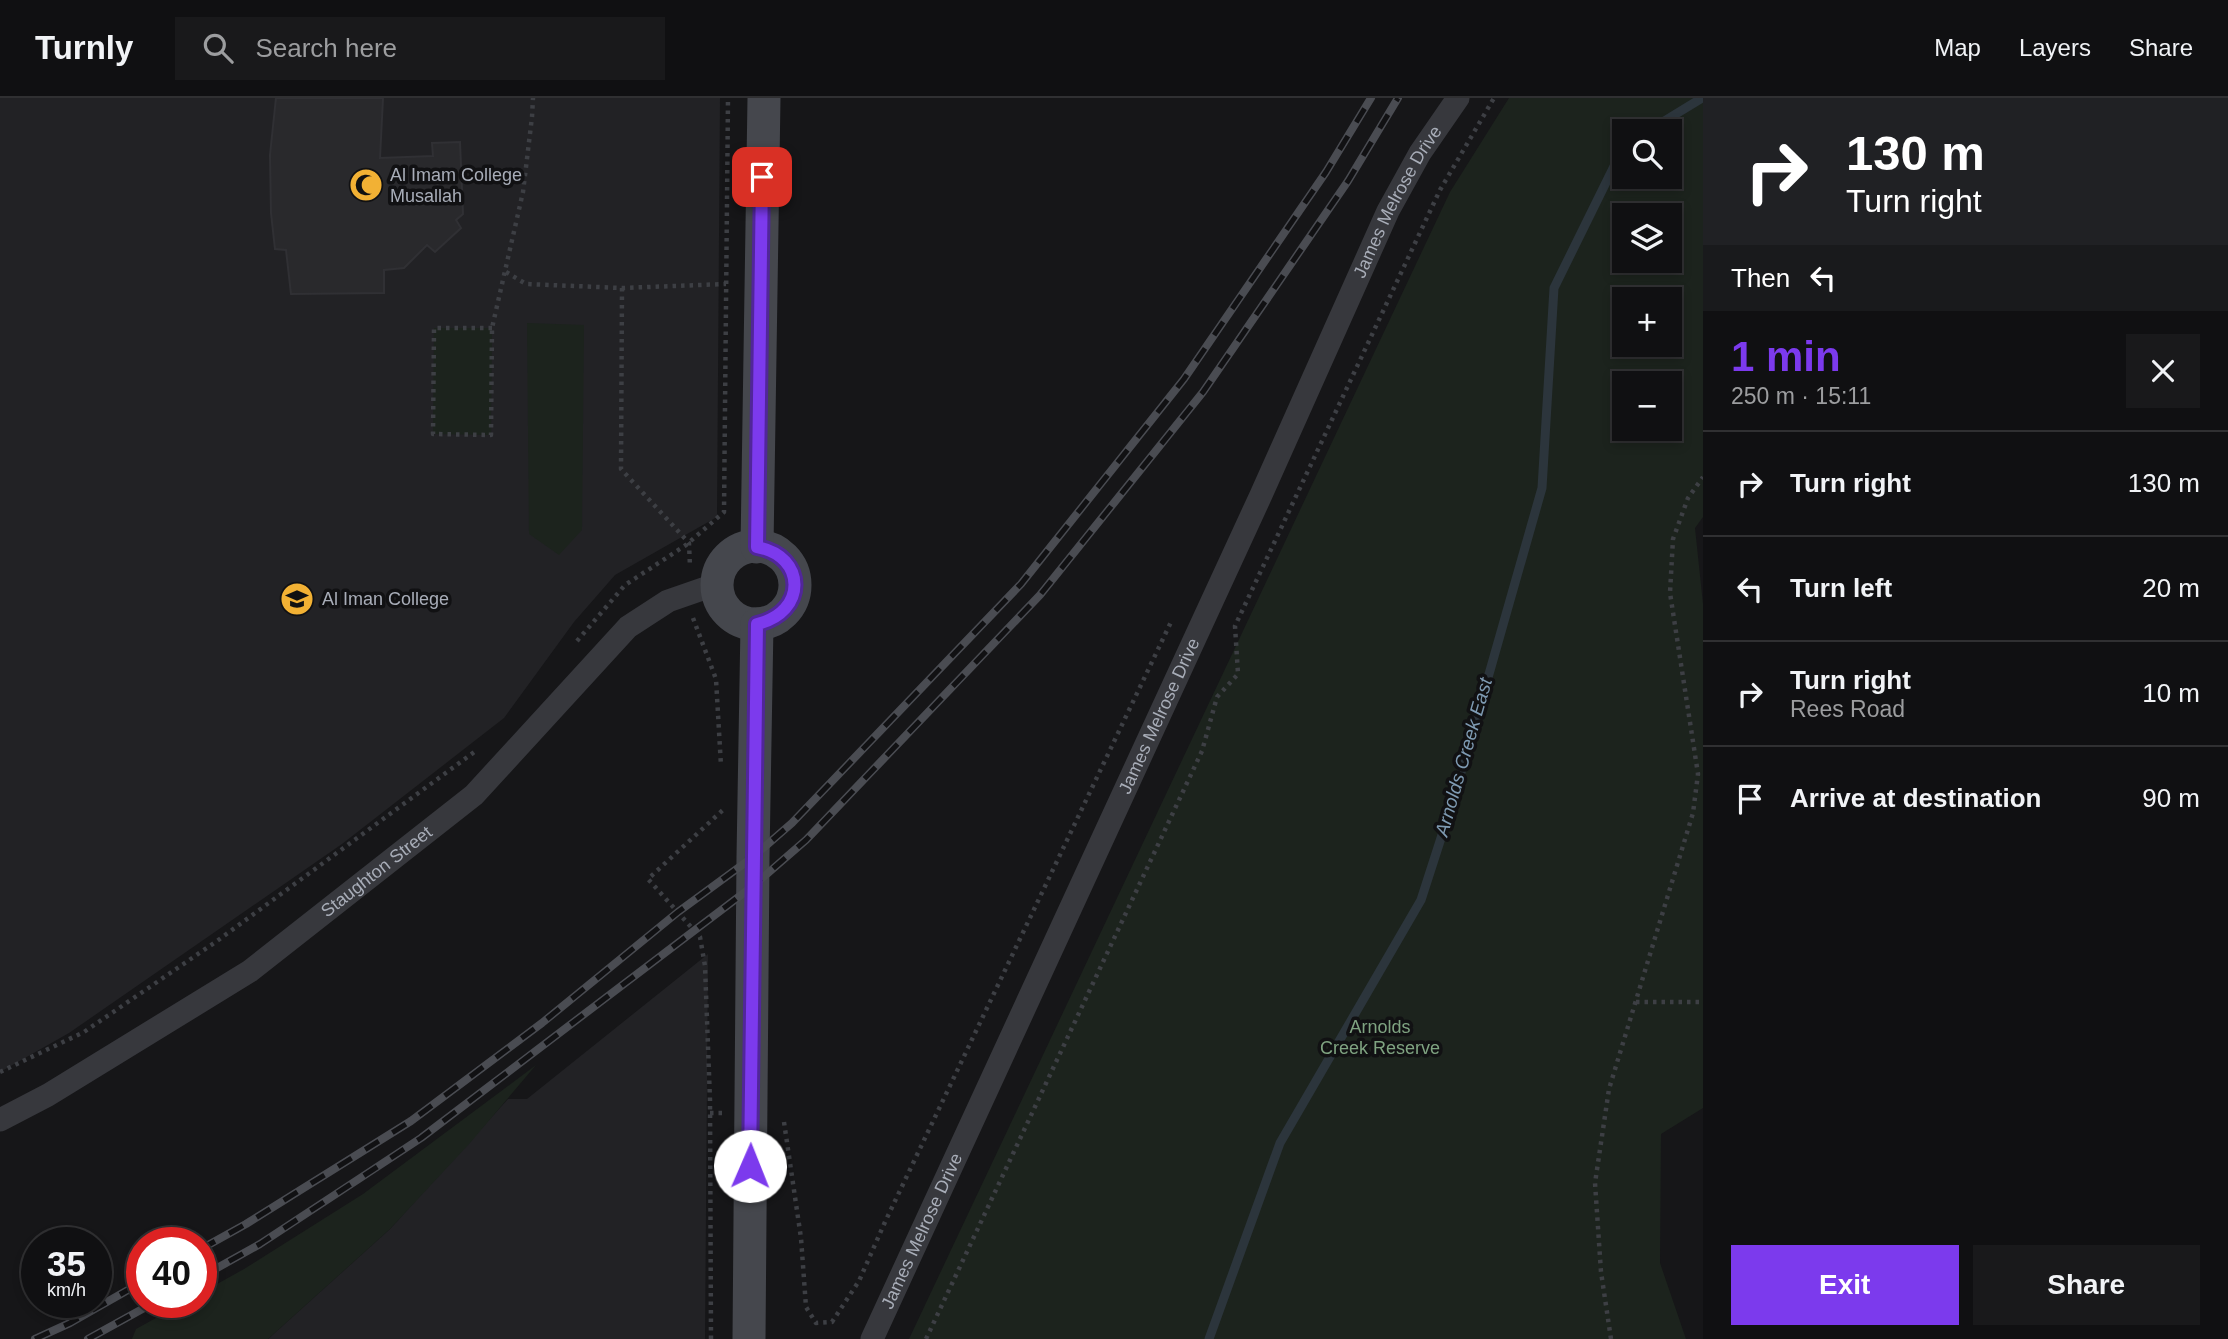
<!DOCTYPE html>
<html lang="en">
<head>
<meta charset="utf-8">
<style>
	body { margin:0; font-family:Helvetica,sans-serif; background:#19191b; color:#f1f3f6; height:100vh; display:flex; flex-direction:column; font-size:26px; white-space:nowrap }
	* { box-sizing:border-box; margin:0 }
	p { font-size:23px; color:#9c9d9f }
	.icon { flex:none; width:38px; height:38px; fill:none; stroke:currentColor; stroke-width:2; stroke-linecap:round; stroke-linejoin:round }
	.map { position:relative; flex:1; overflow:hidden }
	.drawer { display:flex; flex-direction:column; background:#101012; width:525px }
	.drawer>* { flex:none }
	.hud { background:#202124; color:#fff; overflow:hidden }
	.fabs { position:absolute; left:1612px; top:21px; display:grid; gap:14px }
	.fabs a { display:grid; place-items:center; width:70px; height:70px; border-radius:0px; background:#101012; box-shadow:0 4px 10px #0003,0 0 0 2px #303032; font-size:35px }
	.speed { position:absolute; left:21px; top:1129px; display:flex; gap:14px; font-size:35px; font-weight:700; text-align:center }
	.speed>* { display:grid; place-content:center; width:91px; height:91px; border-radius:50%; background:#101012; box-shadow:0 4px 10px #0003,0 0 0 2px #303032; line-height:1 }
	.speed small { font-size:18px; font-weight:400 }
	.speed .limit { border:10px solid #d22; background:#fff; color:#111 }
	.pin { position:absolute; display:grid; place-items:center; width:60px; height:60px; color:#fff; margin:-30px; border-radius:14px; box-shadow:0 4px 10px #0006 }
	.me { position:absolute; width:77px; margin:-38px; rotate:1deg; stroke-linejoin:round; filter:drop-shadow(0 0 5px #0008) }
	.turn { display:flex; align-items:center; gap:24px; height:147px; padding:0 28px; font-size:32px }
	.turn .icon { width:91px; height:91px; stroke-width:2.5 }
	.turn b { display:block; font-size:49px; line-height:60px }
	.then { display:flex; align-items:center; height:66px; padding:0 28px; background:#0003; gap:14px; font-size:26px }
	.round { display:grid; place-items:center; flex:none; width:74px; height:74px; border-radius:0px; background:#19191b }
	.headline { display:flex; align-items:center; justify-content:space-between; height:119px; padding:0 28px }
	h1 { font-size:42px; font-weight:700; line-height:52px; color:#7c3aed }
	.action { display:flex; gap:14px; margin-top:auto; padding:14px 28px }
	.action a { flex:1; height:80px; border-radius:0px; background:#7c3aed; color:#fff; font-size:28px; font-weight:700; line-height:80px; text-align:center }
	.action a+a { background:#19191b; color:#f1f3f6 }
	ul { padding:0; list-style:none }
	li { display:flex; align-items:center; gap:21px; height:105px; padding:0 28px; border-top:2px solid #303032 }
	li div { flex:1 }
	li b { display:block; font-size:26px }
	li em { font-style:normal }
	header { display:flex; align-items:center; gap:42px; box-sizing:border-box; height:98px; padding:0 35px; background:#101012; border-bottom:2px solid #303032 }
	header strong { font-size:33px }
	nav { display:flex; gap:38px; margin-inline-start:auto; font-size:24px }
	.search { width:490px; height:63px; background:#19191b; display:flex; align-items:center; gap:18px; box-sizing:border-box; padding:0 24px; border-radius:0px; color:#9c9d9f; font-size:26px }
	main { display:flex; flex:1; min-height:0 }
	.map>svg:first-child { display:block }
</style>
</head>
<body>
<header>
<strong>Turnly</strong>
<div class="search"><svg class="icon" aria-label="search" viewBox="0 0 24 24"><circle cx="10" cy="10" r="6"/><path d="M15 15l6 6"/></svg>Search here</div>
<nav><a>Map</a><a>Layers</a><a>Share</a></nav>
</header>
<main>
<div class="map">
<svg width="1703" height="1241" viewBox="0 0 1703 1241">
	<rect width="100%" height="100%" fill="#161618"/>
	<g fill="#222225">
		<polygon points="0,0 720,0 717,419 615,477 574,524 504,620 342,746 69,935 0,974"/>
		<polygon points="708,856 705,1241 268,1241 390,1131 508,1001 527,1001"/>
	</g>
	<g fill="#1c231d" fill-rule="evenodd">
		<path d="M1509,0H1703V419L1695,430L1703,506V1010L1661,1036L1660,1165L1686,1241H909L1450,94ZM1624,33H1670V79H1624ZM1624,117H1670V163H1624ZM1624,201H1670V247H1624ZM1624,285H1670V331H1624Z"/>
		<polygon points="527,225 584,227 582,432 559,457 529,436"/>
		<polygon points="434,230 492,230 491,337 433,336"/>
		<polygon points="536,967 470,1045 390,1131 268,1241 132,1241 136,1231 185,1204 201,1204 201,1195 244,1171 363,1096"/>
	</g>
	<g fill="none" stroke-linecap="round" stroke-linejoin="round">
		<g stroke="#2c353c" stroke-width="9">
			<polyline points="1648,33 1702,0"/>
			<polyline points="1209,1241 1280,1045 1421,802 1452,706 1542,390 1554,190 1624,48"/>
		</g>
	</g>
	<polygon fill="#29292c" stroke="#303034" stroke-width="2" points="276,0 383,0 380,60 433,58 432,45 460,44 463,116 456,122 461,130 435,154 427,147 404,170 384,172 384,195 291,196 286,152 275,151 271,115 270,57"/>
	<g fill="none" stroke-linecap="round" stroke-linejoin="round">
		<g stroke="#3d3f44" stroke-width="4.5" stroke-dasharray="3.5 5" stroke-linecap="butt">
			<polyline points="506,174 526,186 622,190 726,186"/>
			<polyline points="622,190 621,371 689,445 690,469"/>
			<polyline points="492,230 434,230 433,336 491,337 492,230 523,94 532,19 533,0"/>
			<polyline points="693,520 716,581 721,668"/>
			<polyline points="577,543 625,487 686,447 724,414 728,0"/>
			<polyline points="1636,904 1703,904"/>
			<polyline points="0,974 84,934 217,843 477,652"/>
			<polyline points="710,1015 723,1015"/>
			<polyline points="784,1024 801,1140 806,1209 816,1225 832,1224 859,1183 885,1124 1171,524"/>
			<polyline points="711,1241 710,1002 705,868 700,839 648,781 724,711"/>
			<polyline points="926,1241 1202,653 1217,599 1238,576 1235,528 1440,92 1494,0"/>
			<polyline points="1611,1241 1601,1174 1595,1085 1609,991 1693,715 1698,676 1670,495 1673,441 1688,400 1703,379"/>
		</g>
		<g stroke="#37383d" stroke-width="23">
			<path id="s1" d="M0,1022L48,997L250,873L474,697L628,529L668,503L717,486"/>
			<path id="s2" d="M872,1241L1261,397L1388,113L1420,55L1458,0"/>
		</g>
		<g stroke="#45474d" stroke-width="33">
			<circle cx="756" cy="487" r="39"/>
			<polyline points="757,449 764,0"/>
			<polyline points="749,1241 753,759 757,526"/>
		</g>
		<defs>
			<g id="rail">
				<polyline points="201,1151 246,1126 411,1023 542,925 678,814 753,759 792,725 1021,486 1184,281 1326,74 1371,0"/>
				<polyline points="201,1179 260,1146 421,1040 753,788 806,742 1040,497 1203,294 1348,83 1398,0"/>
				<polyline points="35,1241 70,1225 142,1184"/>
				<polyline points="88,1241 155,1204"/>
			</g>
		</defs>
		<use href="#rail" stroke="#4a4c52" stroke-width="8"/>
		<use href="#rail" stroke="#111113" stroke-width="5" stroke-dasharray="16" stroke-linecap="butt"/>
	</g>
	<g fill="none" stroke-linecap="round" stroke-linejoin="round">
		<defs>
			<path id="route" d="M750,1068L757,526C807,515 807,458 757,449L762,79"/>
		</defs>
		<use href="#route" stroke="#51269a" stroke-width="18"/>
		<use href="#route" stroke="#7c3aed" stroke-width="12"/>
	</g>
	<defs>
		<symbol id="mosque-disc" viewBox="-11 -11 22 22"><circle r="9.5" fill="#f2b134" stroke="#111113"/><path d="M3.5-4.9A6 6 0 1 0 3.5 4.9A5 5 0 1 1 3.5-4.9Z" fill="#111"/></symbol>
		<symbol id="school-disc" viewBox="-11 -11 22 22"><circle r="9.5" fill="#f2b134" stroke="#111113"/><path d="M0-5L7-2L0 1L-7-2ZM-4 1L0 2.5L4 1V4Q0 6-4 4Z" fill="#111"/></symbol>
	</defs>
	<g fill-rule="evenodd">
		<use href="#mosque-disc" x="347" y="68" width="38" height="38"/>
		<use href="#school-disc" x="278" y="482" width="38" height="38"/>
	</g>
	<g text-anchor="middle" stroke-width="7" stroke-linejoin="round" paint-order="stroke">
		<g font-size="18" fill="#a8adb8" stroke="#111113" text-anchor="start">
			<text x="390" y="83">Al Imam College<tspan x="390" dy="21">Musallah</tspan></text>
			<text x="322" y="507">Al Iman College</text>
		</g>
		<g font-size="18" fill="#a8adb8" stroke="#111113">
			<text dy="6" stroke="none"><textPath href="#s2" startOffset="1253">James Melrose Drive</textPath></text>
			<text dy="6" stroke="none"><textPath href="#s2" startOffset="686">James Melrose Drive</textPath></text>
			<text dy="6" stroke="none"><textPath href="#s1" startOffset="452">Staughton Street</textPath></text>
			<text dy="6" stroke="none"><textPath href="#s2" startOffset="119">James Melrose Drive</textPath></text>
		</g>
		<g font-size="18" fill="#7fa381" stroke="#111113">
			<text x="1380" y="935">Arnolds<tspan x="1380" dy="21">Creek Reserve</tspan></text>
		</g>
		<g font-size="19" font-style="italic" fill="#7f9bb3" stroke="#111113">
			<text transform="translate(1463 659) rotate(-74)" y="7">Arnolds Creek East</text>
		</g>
	</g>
</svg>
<div class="fabs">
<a><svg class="icon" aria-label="search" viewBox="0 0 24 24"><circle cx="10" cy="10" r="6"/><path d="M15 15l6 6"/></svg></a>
<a><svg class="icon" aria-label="layers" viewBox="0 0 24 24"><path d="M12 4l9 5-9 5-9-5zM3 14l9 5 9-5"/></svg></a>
<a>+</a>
<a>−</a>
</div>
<div class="speed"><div>35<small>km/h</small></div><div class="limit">40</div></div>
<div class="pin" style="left:762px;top:79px;background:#d93025"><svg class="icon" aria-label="arrive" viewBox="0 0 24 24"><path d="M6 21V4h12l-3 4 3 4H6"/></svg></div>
<svg class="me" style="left:750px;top:1068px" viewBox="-20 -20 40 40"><circle r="19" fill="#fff"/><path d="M0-13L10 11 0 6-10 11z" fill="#7c3aed"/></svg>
</div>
<section class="drawer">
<div class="hud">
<div class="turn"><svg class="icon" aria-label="right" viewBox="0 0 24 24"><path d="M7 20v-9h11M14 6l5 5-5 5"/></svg><div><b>130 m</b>Turn right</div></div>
<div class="then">Then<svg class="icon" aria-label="left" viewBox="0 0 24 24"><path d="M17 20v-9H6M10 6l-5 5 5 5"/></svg></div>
</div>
<div class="headline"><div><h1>1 min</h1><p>250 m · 15:11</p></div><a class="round"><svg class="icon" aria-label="close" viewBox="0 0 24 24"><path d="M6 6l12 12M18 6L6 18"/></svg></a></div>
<ul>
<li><svg class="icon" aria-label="right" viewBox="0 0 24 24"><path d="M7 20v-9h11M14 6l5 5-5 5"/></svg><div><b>Turn right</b></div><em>130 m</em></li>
<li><svg class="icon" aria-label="left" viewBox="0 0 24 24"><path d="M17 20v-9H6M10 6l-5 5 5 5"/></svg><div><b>Turn left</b></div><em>20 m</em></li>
<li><svg class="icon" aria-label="right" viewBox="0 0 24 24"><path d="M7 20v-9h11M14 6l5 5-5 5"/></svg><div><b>Turn right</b><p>Rees Road</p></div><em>10 m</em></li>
<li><svg class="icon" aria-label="arrive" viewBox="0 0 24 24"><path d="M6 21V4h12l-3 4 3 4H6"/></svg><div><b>Arrive at destination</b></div><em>90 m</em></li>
</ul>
<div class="action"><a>Exit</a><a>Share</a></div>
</section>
</main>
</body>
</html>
